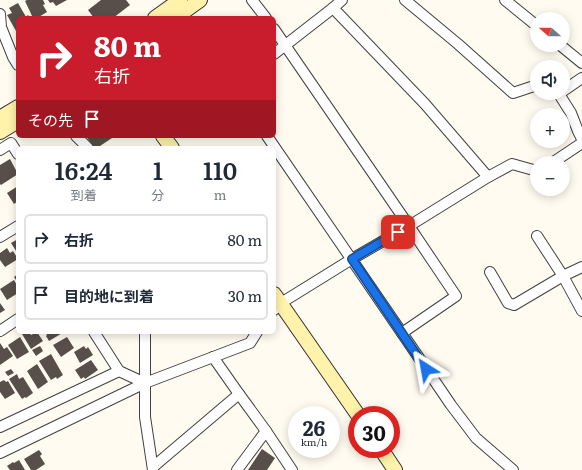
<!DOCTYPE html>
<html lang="ja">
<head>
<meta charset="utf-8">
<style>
	body { margin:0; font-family:Literata,"Noto Sans JP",serif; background:#f2f2f3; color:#1f2937; height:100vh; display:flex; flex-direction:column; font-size:15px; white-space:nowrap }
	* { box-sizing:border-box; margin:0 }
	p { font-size:13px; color:#747a83 }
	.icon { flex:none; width:22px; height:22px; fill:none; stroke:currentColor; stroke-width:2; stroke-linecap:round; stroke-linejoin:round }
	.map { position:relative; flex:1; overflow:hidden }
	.side { position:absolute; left:16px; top:146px; width:260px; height:188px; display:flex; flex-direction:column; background:#fff; border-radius:6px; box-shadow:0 2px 10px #0003 }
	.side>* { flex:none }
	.hud { position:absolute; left:16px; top:16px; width:260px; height:122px; border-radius:6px; box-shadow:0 2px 10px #0003; background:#c91d2d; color:#fff; overflow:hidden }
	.needle { width:26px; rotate:291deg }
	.tools { position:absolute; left:530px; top:12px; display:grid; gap:8px }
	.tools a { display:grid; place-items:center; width:40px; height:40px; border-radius:50%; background:#fff; box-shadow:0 2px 10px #0003; font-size:20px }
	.speed { position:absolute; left:288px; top:406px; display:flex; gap:8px; font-size:20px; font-weight:700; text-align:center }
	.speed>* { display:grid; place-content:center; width:52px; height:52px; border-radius:50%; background:#fff; box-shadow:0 2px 10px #0003; line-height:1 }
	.speed small { font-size:10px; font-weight:400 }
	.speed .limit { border:6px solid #d22; background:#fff; color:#111 }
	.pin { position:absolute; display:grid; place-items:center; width:34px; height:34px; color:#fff; margin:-17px; border-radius:8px; box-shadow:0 2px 6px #0006 }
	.me { position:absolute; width:44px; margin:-22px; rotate:326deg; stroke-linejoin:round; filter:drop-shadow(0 0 3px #0008) }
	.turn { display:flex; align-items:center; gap:14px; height:84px; padding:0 12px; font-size:18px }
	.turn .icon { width:52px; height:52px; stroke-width:2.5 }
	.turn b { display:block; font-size:28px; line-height:34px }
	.then { display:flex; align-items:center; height:38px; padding:0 12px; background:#0003; gap:8px; font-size:15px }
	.eta { display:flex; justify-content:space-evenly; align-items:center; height:68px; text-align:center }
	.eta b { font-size:24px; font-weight:600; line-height:28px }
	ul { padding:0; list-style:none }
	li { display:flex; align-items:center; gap:12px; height:50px; margin:0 8px 6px; padding:0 4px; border:2px solid #e0e1e3; border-radius:6px }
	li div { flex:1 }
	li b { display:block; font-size:15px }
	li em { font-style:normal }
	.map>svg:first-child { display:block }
</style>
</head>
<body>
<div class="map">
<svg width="582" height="470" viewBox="0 0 582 470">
	<rect width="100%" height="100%" fill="#fffbf0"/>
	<g fill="#584f4a">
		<polygon points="27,0 43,0 45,4 43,5 47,12 37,18 33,18 25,1"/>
		<polygon points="48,0 67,0 56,6 53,2 50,3"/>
		<polygon points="101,0 126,0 130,5 113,18 94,18 88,10"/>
		<polygon points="18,3 26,17 28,15 30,18 18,18 18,30 16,31 7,15 12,13 9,8"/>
		<polygon points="86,136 115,136 97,148 94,148"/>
		<polygon points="10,159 18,174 1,185 0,184 0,165"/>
		<polygon points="18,186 18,201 14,204 7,193"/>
		<polygon points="18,239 18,254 11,243"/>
		<polygon points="7,248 10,253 13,251 18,259 5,267 0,260 0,253"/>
		<polygon points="18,274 18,283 14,277"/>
		<polygon points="14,280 18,287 18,293 7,300 0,289"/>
		<polygon points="0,303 5,310 0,313"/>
		<polygon points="24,332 29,332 31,335 37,332 43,341 31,349 22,334"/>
		<polygon points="45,332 64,332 49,341 46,336 47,335"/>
		<polygon points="20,337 29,352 17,359 8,345"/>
		<polygon points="67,337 74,348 61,357 53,345"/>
		<polygon points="0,343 4,349 7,347 13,356 0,365"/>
		<polygon points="40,346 43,351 36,356 32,350"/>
		<polygon points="84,346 86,349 88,347 93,355 80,363 74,352"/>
		<polygon points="51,354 63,375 57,379 56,377 51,380 39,361"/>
		<polygon points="91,360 98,370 85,379 84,377 81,379 75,370"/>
		<polygon points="37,364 48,382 38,389 27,371"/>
		<polygon points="11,369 14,373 8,376 5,372"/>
		<polygon points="17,374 19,379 23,377 33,393 26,398 25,397 22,399 9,379"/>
		<polygon points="4,380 6,382 8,381 15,393 5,399 0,392 0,382"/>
		<polygon points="262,449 275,458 267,470 248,470"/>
		<polygon points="39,450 42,454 40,456 45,464 36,470 31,470 24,459"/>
		<polygon points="19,460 25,470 10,470 7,466 13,462 14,463"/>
	</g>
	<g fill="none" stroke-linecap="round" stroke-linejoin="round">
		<defs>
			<g id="street">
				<polyline points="252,0 266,18"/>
				<polyline points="405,0 458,44 513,93 537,85"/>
				<polyline points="505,0 537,26"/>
				<polyline points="333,8 425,104 488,177"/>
				<polyline points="0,14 1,27 13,57 18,65"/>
				<polyline points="274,29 409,226 456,296 402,333 451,405 476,438 513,470"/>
				<polyline points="560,45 582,63"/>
				<polyline points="274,54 333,8 342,0"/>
				<polyline points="563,91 582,78"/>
				<polyline points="561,93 559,94 571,113 578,131 582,139"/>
				<polyline points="76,136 88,148"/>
				<polyline points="267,136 402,333"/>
				<polyline points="0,150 11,143 18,154"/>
				<polyline points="552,163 582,143"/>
				<polyline points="537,236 563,276 582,311"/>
				<polyline points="0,237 18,226"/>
				<polyline points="490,272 508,303 514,305 563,276 582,267"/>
				<polyline points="274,310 281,303 352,259 409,226 488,177 512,164 537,171"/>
				<polyline points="0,331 18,319"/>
				<polyline points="94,332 119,371 145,383"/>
				<polyline points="145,332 145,417 153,470"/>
				<polyline points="213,357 239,394 266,431 292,470"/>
				<polyline points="0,427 119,371"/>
				<polyline points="0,453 145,383 250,343 257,332"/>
				<polyline points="153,467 239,394"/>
				<polyline points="237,470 266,431"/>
			</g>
			<g id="secondary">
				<polyline points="155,18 180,0"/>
				<polyline points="175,18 200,0"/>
				<polyline points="0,118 18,107"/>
				<polyline points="0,132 18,121"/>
				<polyline points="163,136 172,148"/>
				<polyline points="274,294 358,415"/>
				<polyline points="381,449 395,470"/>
			</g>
		</defs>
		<use href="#street" stroke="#424242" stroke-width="12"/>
		<use href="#secondary" stroke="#313131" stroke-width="16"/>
		<use href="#street" stroke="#fff" stroke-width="10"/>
		<use href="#secondary" stroke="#fff2ab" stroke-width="14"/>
	</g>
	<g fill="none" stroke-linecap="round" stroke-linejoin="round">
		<defs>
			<polyline id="route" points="398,232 352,259 426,369"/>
		</defs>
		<use href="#route" stroke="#114b97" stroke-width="10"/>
		<use href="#route" stroke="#1a73e8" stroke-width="7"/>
	</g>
</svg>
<div class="tools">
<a><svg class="needle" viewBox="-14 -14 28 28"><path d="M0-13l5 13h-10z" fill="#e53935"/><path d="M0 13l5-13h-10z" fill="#747a83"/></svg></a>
<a><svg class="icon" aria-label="sound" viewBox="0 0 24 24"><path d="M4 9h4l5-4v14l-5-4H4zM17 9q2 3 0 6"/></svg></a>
<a>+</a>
<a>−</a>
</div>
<div class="speed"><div>26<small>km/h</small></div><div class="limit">30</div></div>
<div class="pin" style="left:398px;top:232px;background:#d93025"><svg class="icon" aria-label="arrive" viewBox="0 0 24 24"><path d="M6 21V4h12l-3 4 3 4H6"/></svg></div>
<svg class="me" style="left:426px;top:369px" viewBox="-20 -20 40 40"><path d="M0-17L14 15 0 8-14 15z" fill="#1a73e8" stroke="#fff" stroke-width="4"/></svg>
<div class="hud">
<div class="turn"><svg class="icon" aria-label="right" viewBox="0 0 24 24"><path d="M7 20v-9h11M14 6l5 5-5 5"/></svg><div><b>80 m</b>右折</div></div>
<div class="then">その先<svg class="icon" aria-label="arrive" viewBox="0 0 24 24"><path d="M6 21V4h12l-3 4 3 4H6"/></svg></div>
</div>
<section class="side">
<div class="eta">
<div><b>16:24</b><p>到着</p></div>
<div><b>1</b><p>分</p></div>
<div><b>110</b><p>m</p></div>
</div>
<ul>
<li><svg class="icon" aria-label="right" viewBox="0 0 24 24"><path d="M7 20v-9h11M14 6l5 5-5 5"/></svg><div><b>右折</b></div><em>80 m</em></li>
<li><svg class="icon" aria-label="arrive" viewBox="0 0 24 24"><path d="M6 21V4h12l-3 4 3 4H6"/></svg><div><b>目的地に到着</b></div><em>30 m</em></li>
</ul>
</section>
</div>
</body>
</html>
